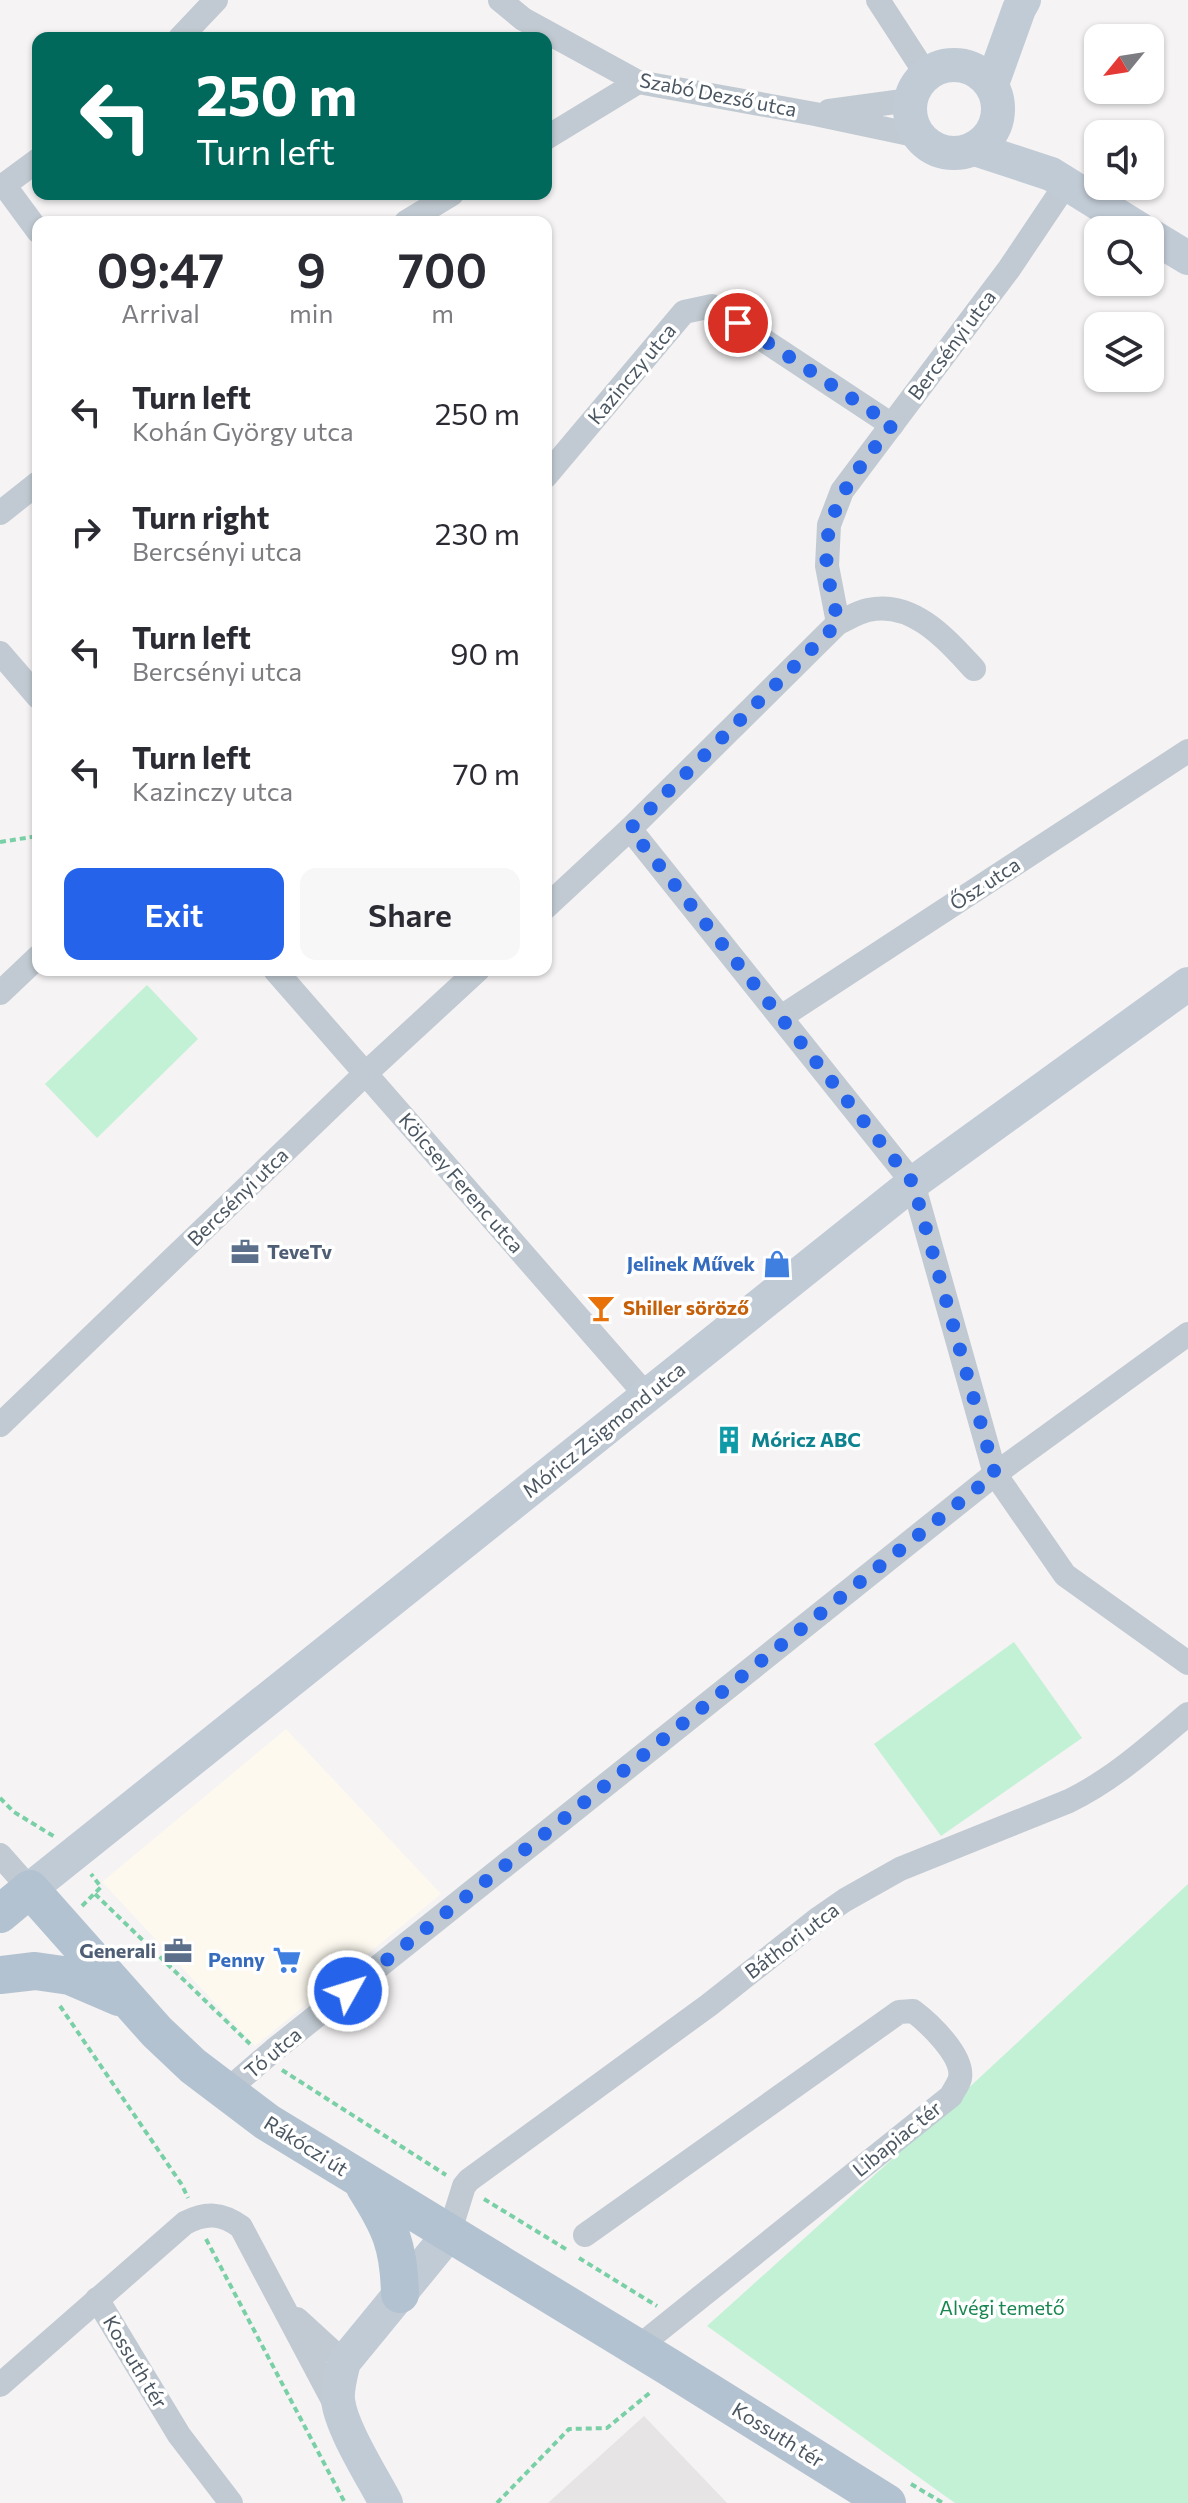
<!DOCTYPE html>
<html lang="en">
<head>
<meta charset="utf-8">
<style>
	body { margin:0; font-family:Commissioner,sans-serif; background:#f7f7f7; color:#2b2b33; height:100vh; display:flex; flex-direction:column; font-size:30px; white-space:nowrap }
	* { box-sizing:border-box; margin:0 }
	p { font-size:26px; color:#7c7c81 }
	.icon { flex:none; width:44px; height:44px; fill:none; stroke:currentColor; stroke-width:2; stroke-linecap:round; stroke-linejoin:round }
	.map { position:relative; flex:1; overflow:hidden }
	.panel { position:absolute; left:32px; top:216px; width:520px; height:760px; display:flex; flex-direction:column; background:#fff; border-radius:16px; box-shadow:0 2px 6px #0004 }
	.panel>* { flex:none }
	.guide { position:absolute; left:32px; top:32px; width:520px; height:168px; border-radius:16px; box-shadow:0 2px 6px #0004; background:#00695c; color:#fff; overflow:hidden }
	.needle { width:52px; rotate:240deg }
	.fabs { position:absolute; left:1084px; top:24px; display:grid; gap:16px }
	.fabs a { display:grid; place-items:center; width:80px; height:80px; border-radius:16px; background:#fff; box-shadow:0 2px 6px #0004; font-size:40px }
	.pin { position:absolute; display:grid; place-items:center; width:68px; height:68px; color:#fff; margin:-34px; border:4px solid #fff; border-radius:50%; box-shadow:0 2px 8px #0007 }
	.me { position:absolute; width:88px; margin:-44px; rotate:51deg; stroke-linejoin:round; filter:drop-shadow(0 0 6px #0008) }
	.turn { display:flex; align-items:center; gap:28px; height:168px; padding:0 32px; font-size:36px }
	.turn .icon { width:104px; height:104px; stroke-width:2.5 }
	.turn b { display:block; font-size:56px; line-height:68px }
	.eta { display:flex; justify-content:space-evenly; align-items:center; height:136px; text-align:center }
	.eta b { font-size:48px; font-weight:600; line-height:56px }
	.primary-button { display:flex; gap:16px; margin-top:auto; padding:16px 32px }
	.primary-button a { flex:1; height:92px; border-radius:16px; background:#2563eb; color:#fff; font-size:32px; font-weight:600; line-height:92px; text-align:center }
	.primary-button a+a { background:#f7f7f7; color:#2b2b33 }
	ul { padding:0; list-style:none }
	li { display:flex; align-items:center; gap:24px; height:120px; padding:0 32px }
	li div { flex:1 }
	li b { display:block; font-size:30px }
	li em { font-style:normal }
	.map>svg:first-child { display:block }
</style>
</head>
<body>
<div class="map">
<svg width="1188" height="2503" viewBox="0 0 1188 2503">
	<rect width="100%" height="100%" fill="#f5f3f3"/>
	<polygon fill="#fdf9ef" points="286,1729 441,1894 255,2046 102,1882"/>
	<polygon fill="#e6e4e5" points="644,2416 727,2503 548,2503"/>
	<g fill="#c3f1d5">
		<polygon points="147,985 198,1039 97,1138 45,1084"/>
		<polygon points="1014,1642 1082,1738 941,1836 874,1744"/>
		<polygon points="1188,1884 1188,2503 955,2503 707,2326 890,2161"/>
	</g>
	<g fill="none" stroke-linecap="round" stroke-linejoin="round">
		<g stroke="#7ad0a6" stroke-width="4" stroke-dasharray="6 4" stroke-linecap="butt">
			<polyline points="0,842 38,836"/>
			<polyline points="0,1798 14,1812 55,1837"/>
			<polyline points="95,1894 250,2044"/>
			<polyline points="82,1906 101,1887 91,1874"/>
			<polyline points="60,2006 182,2185 188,2198"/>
			<polyline points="282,2070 446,2175"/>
			<polyline points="484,2199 569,2251"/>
			<polyline points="206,2239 345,2503"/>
			<polyline points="579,2258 657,2306"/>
			<polyline points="911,2484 943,2503"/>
			<polyline points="497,2503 569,2429 607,2428 652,2391"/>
		</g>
		<g stroke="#c1cad2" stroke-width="24">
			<polyline points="500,0 523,19 638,82 815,114 919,136"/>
			<polyline points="878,0 926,74"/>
			<polyline points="180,38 216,0"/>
			<polyline points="829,111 910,100"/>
			<polyline points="546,138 638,82"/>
			<polyline points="4,185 38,231"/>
			<polyline points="0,188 38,160"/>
			<polyline points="406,222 452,194"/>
			<polyline points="546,476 684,312 712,306 892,425"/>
			<polyline points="0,513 38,483"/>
			<path d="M838,623C847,619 858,612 868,610C913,600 946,639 974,669"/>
			<polyline points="0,653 38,697"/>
			<polyline points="630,829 913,1183 995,1474 1065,1575 1188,1663"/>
			<polyline points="546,907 630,829 838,623 827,566 829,525 842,491 1009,269 1066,184"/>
			<polyline points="275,970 647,1396"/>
			<polyline points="0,993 38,957"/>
			<polyline points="781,1017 1188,751"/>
			<polyline points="0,1425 365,1074 478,970"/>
			<polyline points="0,1855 30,1889"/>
			<polyline points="225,2092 274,2050 995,1474 1188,1334"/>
			<path d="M449,2234L464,2186L469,2180L709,2005L819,1918L845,1900L900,1869L1069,1801C1114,1779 1150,1746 1188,1714"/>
			<path d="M585,2235L899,2012L913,2011C929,2023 964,2056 960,2078C959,2084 953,2091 951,2096L637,2348"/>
			<polyline points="97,2299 179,2435 231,2503"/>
			<polyline points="297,2319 344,2362"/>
			<path d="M0,2385L185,2223C206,2212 222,2213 241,2227L338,2410"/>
		</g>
		<g stroke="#c1cbd6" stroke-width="34">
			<circle cx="954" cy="109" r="44"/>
			<polyline points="992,84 1019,9 1024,0"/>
			<polyline points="975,149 1051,174 1141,230"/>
			<polyline points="1150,235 1188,258"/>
			<polyline points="30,1889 913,1183 1188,984"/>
			<path d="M386,2503C372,2476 341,2428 338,2400C337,2387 341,2374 344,2362L449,2234"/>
		</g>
		<g stroke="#b3c2d1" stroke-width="38">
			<polyline points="0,1914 30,1889 157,2032 193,2066 267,2122 669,2367 887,2503"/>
			<polyline points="0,1975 35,1971 70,1976 119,1997"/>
			<path d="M365,2187C390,2226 399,2246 400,2294"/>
		</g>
	</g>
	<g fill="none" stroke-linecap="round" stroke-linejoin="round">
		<path stroke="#2563eb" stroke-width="14" stroke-dasharray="0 25.2" d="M348,1991L995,1474L913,1183L630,829L838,623C835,605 829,586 827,568C821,508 859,469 892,425L738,323"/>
	</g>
	<defs>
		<symbol id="office-bare" viewBox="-9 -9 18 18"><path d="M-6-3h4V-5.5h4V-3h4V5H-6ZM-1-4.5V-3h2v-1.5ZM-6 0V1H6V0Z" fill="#5c6f8a" stroke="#fff" stroke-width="2.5" paint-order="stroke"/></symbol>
		<symbol id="shop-bare" viewBox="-9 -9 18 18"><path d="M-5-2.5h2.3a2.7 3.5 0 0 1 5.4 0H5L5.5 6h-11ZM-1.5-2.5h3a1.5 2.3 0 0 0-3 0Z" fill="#3f7fe0" stroke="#fff" stroke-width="2.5" paint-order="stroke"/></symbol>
		<symbol id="bar-bare" viewBox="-9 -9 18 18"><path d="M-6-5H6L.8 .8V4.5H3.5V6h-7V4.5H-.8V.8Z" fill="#e8710a" stroke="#fff" stroke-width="2.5" paint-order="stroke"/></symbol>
		<symbol id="building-bare" viewBox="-9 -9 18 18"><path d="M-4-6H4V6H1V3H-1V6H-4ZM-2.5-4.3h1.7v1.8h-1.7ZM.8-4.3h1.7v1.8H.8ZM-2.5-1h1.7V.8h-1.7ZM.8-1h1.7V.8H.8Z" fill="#0f9aa8" stroke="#fff" stroke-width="2.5" paint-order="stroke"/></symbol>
		<symbol id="supermarket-bare" viewBox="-9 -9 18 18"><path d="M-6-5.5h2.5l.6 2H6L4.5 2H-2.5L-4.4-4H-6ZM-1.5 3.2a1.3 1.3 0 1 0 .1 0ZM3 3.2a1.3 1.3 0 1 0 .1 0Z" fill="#3f7fe0" stroke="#fff" stroke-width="2.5" paint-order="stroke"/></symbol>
	</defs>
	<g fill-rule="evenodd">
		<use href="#office-bare" x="225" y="1232" width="40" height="40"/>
		<use href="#shop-bare" x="757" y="1244" width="40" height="40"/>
		<use href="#bar-bare" x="581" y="1288" width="40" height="40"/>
		<use href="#building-bare" x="709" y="1420" width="40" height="40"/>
		<use href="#office-bare" x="158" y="1931" width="40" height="40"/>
		<use href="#supermarket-bare" x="267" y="1940" width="40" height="40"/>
	</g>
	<g text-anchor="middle" stroke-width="7" stroke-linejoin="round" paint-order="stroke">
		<g font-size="20" fill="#4a5661" stroke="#fff">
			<text transform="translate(718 95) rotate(11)" y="7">Szabó Dezső utca</text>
			<text transform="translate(952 345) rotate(-53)" y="7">Bercsényi utca</text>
			<text transform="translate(632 374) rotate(-50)" y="7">Kazinczy utca</text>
			<text transform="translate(985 884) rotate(-33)" y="7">Ősz utca</text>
			<text transform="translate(461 1183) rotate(49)" y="7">Kölcsey Ferenc utca</text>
			<text transform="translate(238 1197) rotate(-44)" y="7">Bercsényi utca</text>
			<text transform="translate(604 1430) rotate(-39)" y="7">Móricz Zsigmond utca</text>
			<text transform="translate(792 1941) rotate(-37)" y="7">Báthori utca</text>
			<text transform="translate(273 2053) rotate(-40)" y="7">Tó utca</text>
			<text transform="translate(897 2139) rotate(-39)" y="7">Libapiac tér</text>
			<text transform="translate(306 2146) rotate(32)" y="7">Rákóczi út</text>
			<text transform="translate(135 2362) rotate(59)" y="7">Kossuth tér</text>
			<text transform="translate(778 2435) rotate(32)" y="7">Kossuth tér</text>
		</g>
		<g font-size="20" font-weight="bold" fill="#4e5e75" stroke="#fff" text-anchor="start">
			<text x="267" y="1259">TeveTv</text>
			<text x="156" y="1958" text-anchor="end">Generali</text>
		</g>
		<g font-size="20" font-weight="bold" fill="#366cbe" stroke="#fff" text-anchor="end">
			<text x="755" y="1271">Jelinek Művek</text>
			<text x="265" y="1967">Penny</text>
		</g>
		<g font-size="20" font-weight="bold" fill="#c56008" stroke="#fff" text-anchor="start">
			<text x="623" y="1315">Shiller söröző</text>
		</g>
		<g font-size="20" font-weight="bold" fill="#0d838f" stroke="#fff" text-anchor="start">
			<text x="751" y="1447">Móricz ABC</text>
		</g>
		<g font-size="20" fill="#17864f" stroke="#fff">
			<text x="1002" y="2315">Alvégi temető</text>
		</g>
	</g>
</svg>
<div class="fabs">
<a><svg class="needle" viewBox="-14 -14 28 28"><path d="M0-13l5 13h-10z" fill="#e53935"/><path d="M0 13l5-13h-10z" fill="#7c7c81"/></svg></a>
<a><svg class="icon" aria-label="sound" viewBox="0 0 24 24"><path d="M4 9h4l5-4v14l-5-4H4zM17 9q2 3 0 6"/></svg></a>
<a><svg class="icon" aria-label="search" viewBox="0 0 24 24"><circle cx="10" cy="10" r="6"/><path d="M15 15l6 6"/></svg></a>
<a><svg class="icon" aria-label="layers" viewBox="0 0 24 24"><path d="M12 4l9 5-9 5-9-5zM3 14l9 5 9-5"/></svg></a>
</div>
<div class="pin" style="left:738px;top:323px;background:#d93025"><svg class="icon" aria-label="arrive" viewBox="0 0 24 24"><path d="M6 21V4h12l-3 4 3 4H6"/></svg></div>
<svg class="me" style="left:348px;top:1991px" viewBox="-20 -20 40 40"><circle r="17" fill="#2563eb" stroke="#fff" stroke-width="3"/><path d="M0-11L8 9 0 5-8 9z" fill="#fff"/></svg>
<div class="guide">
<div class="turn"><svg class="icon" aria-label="left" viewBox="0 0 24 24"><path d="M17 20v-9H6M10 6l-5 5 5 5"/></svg><div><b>250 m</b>Turn left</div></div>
</div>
<section class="panel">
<div class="eta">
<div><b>09:47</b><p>Arrival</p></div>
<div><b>9</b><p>min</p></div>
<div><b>700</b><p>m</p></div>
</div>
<ul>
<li><svg class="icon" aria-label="left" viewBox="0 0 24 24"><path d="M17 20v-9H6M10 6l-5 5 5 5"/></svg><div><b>Turn left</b><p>Kohán György utca</p></div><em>250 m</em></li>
<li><svg class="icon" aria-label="right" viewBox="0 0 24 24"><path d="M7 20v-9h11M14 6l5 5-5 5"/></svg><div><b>Turn right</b><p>Bercsényi utca</p></div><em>230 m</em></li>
<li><svg class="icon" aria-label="left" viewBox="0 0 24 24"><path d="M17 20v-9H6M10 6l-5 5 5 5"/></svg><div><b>Turn left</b><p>Bercsényi utca</p></div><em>90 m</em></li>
<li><svg class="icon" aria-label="left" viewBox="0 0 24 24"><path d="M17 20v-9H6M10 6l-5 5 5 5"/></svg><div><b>Turn left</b><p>Kazinczy utca</p></div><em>70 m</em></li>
</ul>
<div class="primary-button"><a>Exit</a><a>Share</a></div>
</section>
</div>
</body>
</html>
